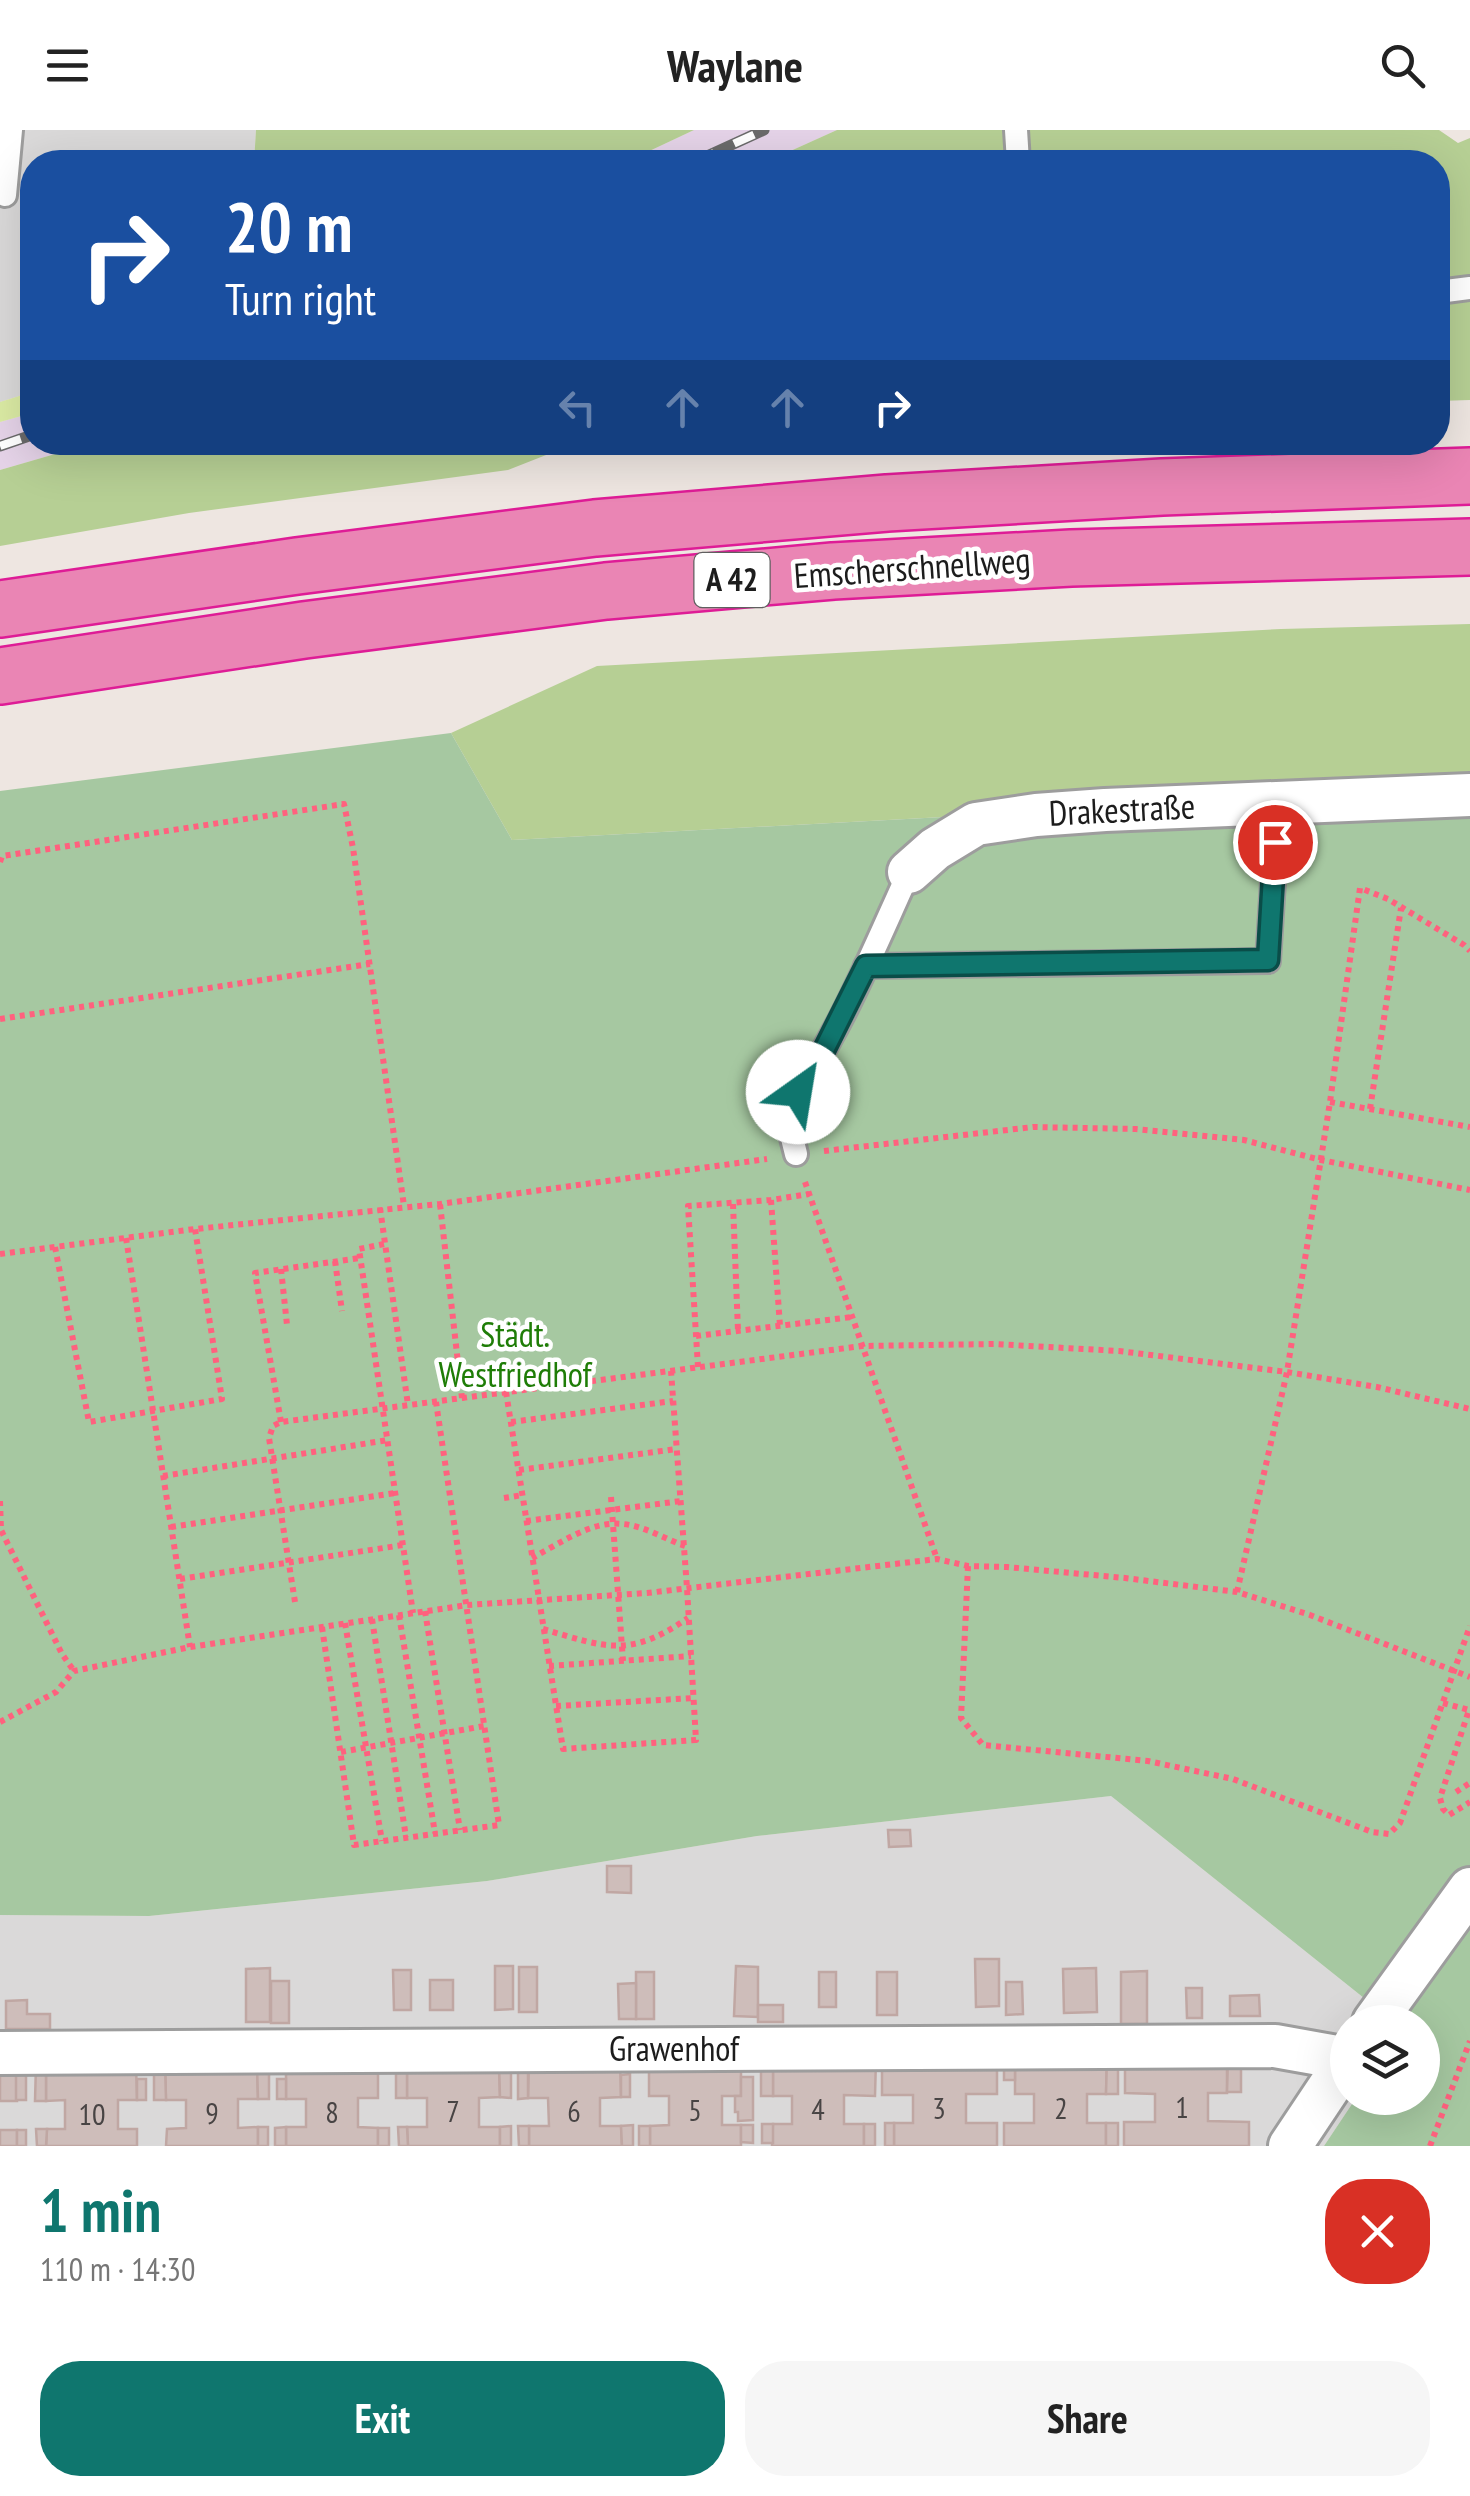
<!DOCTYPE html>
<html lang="en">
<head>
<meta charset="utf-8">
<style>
	body { margin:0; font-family:"PT Sans Narrow",sans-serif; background:#f6f6f6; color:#222; height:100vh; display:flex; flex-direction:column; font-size:38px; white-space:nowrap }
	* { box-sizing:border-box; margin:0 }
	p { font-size:32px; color:#767676 }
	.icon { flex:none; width:55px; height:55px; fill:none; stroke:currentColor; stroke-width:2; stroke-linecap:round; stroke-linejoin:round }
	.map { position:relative; height:2016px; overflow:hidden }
	.drawer { display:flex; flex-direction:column; background:#fff; flex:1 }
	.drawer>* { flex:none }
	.guide { position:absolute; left:20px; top:20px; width:1430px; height:305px; border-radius:40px; box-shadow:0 10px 40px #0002; background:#1a4fa0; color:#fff; overflow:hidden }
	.controls { position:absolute; left:1330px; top:1875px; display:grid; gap:20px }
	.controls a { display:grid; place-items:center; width:110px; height:110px; border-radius:50%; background:#fff; box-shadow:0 10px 40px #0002; font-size:50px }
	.pin { position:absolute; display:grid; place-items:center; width:85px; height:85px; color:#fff; margin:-42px; border:5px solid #fff; border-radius:50%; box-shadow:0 2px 10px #0007 }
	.me { position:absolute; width:110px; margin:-55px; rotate:32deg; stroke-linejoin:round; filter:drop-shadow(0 0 8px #0008) }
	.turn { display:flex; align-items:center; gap:35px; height:210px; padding:0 40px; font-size:45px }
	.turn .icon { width:130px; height:130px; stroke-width:2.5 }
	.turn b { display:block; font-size:70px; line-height:85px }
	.lanes { display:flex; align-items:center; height:95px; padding:0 40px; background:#0003; justify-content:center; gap:50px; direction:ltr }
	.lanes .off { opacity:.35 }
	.round { display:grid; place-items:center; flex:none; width:105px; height:105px; border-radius:40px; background:#f6f6f6 }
	.overview { display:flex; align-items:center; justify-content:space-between; height:170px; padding:0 40px }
	h1 { font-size:60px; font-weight:700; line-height:75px; color:#0f766e }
	.primary-button { display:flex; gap:20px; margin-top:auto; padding:20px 40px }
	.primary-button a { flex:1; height:115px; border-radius:40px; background:#0f766e; color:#fff; font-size:40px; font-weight:700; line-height:115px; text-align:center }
	.primary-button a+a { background:#f6f6f6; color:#222 }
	header { display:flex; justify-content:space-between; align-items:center; height:130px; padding:0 40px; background:#fff; font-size:45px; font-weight:700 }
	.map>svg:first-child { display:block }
</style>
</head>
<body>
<header><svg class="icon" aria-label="menu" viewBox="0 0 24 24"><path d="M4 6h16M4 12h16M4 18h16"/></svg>Waylane<svg class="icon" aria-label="search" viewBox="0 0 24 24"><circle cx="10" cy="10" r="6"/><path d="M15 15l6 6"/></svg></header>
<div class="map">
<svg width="1470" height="2016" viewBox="0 0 1470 2016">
	<rect width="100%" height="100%" fill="#eee6e1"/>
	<g fill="#dad9d9">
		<polygon points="0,0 256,0 254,32 32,32 32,262 0,272"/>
		<polygon points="1111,1666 1394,1892 1348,1892 1348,1968 1356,1968 1324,2016 0,2016 0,1785 149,1786 487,1751 757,1706"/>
	</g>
	<g fill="#e5d3e8">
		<polygon points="694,0 837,0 766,32 626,32"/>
		<polygon points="32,283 32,312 93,313 0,340 0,292"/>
	</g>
	<polygon fill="#dbeba4" points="32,262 32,283 0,292 0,272"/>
	<g fill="#b6cf94">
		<polygon points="256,0 694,0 626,32 254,32"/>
		<polygon points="837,0 1439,0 1458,13 1470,8 1470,270 1438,271 1438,32 766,32"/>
		<polygon points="93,313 93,312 589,313 574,314 508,340 189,383 0,416 0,340"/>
		<polygon points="1470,494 1470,659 512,710 451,603 597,536 1281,499"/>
	</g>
	<polygon fill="#a6c8a1" points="451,603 512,710 1470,659 1470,2016 1324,2016 1356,1968 1422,1968 1422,1892 1394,1892 1111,1666 757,1706 487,1751 149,1786 0,1785 0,661"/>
	<g fill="#cebdba" stroke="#c0a7a3" stroke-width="2.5">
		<polygon points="888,1700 910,1700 911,1716 889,1717"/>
		<polygon points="607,1736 631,1736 631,1763 607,1762"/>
		<polygon points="975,1829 999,1829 999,1876 976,1877"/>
		<polygon points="495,1836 513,1836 513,1879 495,1880"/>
		<polygon points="736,1836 758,1837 758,1887 734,1886"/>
		<rect x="519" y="1837" width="18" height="45"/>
		<polygon points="270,1838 270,1892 246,1892 246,1839"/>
		<polygon points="1096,1838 1097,1882 1064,1883 1063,1839"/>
		<polygon points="393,1840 411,1840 411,1880 394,1880"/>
		<polygon points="1147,1841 1147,1894 1121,1894 1121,1842"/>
		<rect x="636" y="1842" width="18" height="47"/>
		<rect x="819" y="1842" width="17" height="35"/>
		<rect x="877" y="1842" width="20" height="43"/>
		<rect x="430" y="1850" width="23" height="30"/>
		<rect x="271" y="1851" width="18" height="42"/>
		<polygon points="1006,1852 1022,1852 1023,1884 1006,1885"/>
		<polygon points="636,1853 636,1889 619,1889 618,1854"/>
		<polygon points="1186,1858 1202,1858 1202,1888 1187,1888"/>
		<polygon points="1259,1865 1260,1886 1230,1886 1230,1866"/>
		<polygon points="27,1870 27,1884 50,1884 50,1899 6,1899 6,1871"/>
		<rect x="758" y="1875" width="25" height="17"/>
		<polygon points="1227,1926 1227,1963 1208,1963 1208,1991 1249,1992 1249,2016 1124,2016 1124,1992 1155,1992 1155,1964 1125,1963 1125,1927"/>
		<polygon points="1015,1927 1107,1927 1106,1964 1087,1964 1087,1993 1106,1993 1106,2016 1004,2016 1004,1993 1034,1993 1034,1964 1015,1964"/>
		<polygon points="1118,1927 1118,1964 1106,1964 1107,1928"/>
		<polygon points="997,1928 997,1964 966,1964 966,1993 997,1993 997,2016 894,2016 894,1993 913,1993 913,1965 882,1965 882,1929"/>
		<polygon points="773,1929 876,1929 875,1966 844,1965 844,1994 864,1994 864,2016 772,2016 773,1994 792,1994 792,1966 773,1966"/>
		<polygon points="1228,1929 1241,1929 1241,1962 1227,1962"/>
		<polygon points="741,1930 741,1966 722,1966 722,1995 741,1995 741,2016 650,2016 650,1996 669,1995 669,1966 649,1966 649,1931"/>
		<rect x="761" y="1930" width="12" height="36"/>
		<rect x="1004" y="1930" width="11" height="20"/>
		<polygon points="378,1931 378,1968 358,1968 358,1997 378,1998 378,2016 286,2016 286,1997 306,1997 306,1969 286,1969 286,1933"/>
		<polygon points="499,1931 500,1967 479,1968 479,1997 500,1997 500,2016 408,2016 407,1997 427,1997 427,1968 407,1968 407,1932"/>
		<polygon points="620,1931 621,1967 600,1968 600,1996 621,1996 622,2016 529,2016 529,1996 549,1996 548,1968 528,1968 529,1932"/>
		<polygon points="165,1932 257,1933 258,1969 238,1969 238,1998 258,1997 258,2016 166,2016 167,1999 186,1998 186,1970 166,1970"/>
		<polygon points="499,1933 511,1934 511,1968 500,1967"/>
		<polygon points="0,1934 16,1934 17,1971 0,1971"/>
		<rect x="16" y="1934" width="10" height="36"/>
		<polygon points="46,1934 136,1934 137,1970 118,1970 118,1999 137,1999 137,2016 46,2016 47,1999 65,1999 65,1970 46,1971"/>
		<polygon points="257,1934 269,1934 269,1969 258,1969"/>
		<polygon points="518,1934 528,1934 528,1968 518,1969"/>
		<polygon points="36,1935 46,1935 46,1971 35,1971"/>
		<polygon points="154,1935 165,1935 166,1970 154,1970"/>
		<rect x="396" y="1935" width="11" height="33"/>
		<polygon points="630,1944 630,1967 621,1967 621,1945"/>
		<polygon points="741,1947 753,1947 753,1990 738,1991 738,1982 735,1982 735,1966 741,1966"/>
		<rect x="137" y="1949" width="9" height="21"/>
		<rect x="277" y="1949" width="9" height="20"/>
		<rect x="885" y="1993" width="9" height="23"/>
		<rect x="1106" y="1993" width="12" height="23"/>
		<rect x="762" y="1994" width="11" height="19"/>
		<rect x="864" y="1994" width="11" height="22"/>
		<polygon points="633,1995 633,2016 622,2016 621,1996"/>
		<polygon points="741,1995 753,1995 753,2013 741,2012"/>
		<polygon points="511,1996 511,2016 500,2016 500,1997"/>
		<polygon points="518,1996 529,1996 529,2016 519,2016"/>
		<rect x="639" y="1996" width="11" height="20"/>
		<rect x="258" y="1997" width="10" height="19"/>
		<polygon points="286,1997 286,2016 275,2016 275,1998"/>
		<polygon points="398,1997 407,1997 408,2016 399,2016"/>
		<rect x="378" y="1998" width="11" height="18"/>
		<polygon points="36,1999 47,1999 46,2016 37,2016"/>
		<rect x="0" y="2000" width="17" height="16"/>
		<rect x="17" y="2000" width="9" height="16"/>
	</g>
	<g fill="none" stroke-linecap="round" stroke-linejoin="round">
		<defs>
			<g id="lane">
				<polyline points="1016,0 1018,32"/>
				<polyline points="5,65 11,0"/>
				<polyline points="1438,162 1470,158"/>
				<polyline points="866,836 1268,831 1278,672"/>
				<path d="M796,1024L785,980C838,908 872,823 909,742"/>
			</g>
			<g id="street">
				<polyline points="909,742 935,719 976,694 1036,685 1105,680 1470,665"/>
				<polyline points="1374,1892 1470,1759"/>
				<polyline points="0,1923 1275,1916 1348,1929"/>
				<polyline points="1290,2016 1348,1929"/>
			</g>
			<g id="highway">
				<polyline points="0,479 297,436 595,398 887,373 1162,357 1470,346"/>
				<polyline points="0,546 304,500 606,461 833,441 1071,428 1470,417"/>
			</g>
		</defs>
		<use href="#lane" stroke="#9d9d9d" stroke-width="28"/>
		<use href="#street" stroke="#9d9d9d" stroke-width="48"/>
		<use href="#highway" stroke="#de1c96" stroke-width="60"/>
		<g stroke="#ff617e" stroke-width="6" stroke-dasharray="5 5" stroke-linecap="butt">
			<polyline points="0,732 2,726 344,674 353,718 404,1076"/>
			<polyline points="0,889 370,834"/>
			<polyline points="1330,972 1470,997"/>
			<polyline points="1370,979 1401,778"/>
			<polyline points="824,1021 1033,997 1136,999 1244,1010 1321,1030 1470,1060"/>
			<polyline points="805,1052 937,1429"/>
			<polyline points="771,1070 780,1196"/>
			<polyline points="733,1074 738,1201"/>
			<polyline points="380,1078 408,1275"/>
			<polyline points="126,1108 190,1517"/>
			<polyline points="384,1114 359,1119 413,1483"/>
			<polyline points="55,1117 89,1292 222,1269 195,1099"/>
			<polyline points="0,1124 195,1099 440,1074 767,1029"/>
			<polyline points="335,1131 342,1181"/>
			<polyline points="281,1139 287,1195"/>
			<polyline points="696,1206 852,1187"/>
			<polyline points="698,1237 688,1076 771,1070 809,1064"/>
			<polyline points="506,1262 563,1619 696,1610 687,1458 671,1241"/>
			<polyline points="462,1268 862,1216 994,1214 1119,1221 1287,1242 1377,1257 1470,1279"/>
			<polyline points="281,1292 255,1143 360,1128"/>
			<polyline points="511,1292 673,1271"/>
			<polyline points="519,1340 677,1319"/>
			<polyline points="163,1346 388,1310"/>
			<polyline points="611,1367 623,1531"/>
			<polyline points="504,1368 523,1365"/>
			<polyline points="0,1371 1,1400 62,1524 74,1541"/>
			<polyline points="526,1391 681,1371"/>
			<polyline points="171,1397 395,1363"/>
			<path d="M532,1428C559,1414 592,1390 623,1394C644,1396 665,1409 685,1416"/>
			<polyline points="968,1436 961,1588 983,1615 1148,1631 1233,1649 1372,1702 1389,1704 1400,1693 1470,1496"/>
			<polyline points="180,1449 403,1415"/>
			<polyline points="1237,1462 1287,1242 1330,972 1360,758 1388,769 1464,815 1470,821"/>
			<polyline points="295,1472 269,1308 273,1296 281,1292 462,1268 440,1074"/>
			<polyline points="425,1481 460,1700"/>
			<polyline points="399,1485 435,1703"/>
			<polyline points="372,1489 406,1707"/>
			<polyline points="345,1493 382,1711"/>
			<polyline points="322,1497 354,1715 499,1695 436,1272"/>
			<path d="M543,1499C607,1518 630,1528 688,1488"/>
			<polyline points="549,1536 691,1526"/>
			<polyline points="1443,1573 1469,1580 1440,1668 1443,1679 1449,1685 1470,1672"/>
			<polyline points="556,1576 694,1568"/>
			<polyline points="0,1592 56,1562 74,1541 190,1517 467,1475 647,1463 937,1429 968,1436 1007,1437 1125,1448 1237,1462 1310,1485 1470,1547"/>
			<polyline points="341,1622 484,1596"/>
			<polyline points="1456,1662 1470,1653"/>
			<polyline points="1430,2016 1470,1911"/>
		</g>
		<use href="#lane" stroke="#fff" stroke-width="22"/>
		<use href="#street" stroke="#fff" stroke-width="42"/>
		<use href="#highway" stroke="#ea85b4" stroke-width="55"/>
		<defs>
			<g id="rail">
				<polyline points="694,32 764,0"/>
				<polyline points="0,316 32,305"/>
			</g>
		</defs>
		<use href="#rail" stroke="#6a6a6a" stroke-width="11"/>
		<use href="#rail" stroke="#fff" stroke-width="8" stroke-dasharray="22" stroke-linecap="butt"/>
	</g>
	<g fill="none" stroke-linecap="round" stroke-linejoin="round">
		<defs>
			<polyline id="route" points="798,962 812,944 866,836 1268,830 1275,712"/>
		</defs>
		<use href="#route" stroke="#0a4d48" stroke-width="25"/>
		<use href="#route" stroke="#0f766e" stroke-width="18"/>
	</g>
	<g text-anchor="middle" stroke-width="9" stroke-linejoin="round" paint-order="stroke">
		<g font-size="30" fill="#484444">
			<text x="1182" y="1988">1</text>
			<text x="939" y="1989">3</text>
			<text x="1061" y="1989">2</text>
			<text x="818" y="1990">4</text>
			<text x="695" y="1991">5</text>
			<text x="453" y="1992">7</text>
			<text x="574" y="1992">6</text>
			<text x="332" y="1993">8</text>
			<text x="212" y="1994">9</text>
			<text x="92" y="1995">10</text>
		</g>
		<rect fill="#fff" stroke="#606060" stroke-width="2.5" x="694.5" y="423" width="75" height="54" rx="8"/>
		<g font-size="32" font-weight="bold" fill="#1c1c1c">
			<text x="732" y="461">A 42</text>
		</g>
		<g font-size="35" fill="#1c1c1c" stroke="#fff">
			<text transform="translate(912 438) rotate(-4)" y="12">Emscherschnellweg</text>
			<text transform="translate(1122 680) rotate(-3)" y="12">Drakestraße</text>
			<text x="674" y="1931">Grawenhof</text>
		</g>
		<g font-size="35" fill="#1f7d07" stroke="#fff">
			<text x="515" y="1217">Städt.<tspan x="515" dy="40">Westfriedhof</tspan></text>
		</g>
	</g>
</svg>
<div class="controls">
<a><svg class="icon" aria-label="layers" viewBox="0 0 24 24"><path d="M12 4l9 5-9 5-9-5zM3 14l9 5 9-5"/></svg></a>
</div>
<div class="pin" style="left:1275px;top:712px;background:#d93025"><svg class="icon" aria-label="arrive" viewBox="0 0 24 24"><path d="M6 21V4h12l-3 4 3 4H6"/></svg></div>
<svg class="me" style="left:798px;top:962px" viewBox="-20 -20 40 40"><circle r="19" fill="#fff"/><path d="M0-13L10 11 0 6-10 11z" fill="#0f766e"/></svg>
<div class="guide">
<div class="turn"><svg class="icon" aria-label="right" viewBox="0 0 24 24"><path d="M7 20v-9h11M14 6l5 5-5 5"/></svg><div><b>20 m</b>Turn right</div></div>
<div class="lanes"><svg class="icon off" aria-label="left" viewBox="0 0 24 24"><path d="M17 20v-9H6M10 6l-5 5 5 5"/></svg><svg class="icon off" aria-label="ahead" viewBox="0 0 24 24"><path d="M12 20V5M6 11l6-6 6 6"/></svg><svg class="icon off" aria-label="ahead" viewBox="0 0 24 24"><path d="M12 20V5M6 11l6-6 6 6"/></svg><svg class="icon" aria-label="right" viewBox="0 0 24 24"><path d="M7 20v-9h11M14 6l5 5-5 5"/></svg></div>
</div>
</div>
<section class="drawer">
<div class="overview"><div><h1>1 min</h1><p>110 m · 14:30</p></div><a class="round" style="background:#d93025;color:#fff"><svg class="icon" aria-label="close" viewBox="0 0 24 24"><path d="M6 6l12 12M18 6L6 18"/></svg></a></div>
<div class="primary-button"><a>Exit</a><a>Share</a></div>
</section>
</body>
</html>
